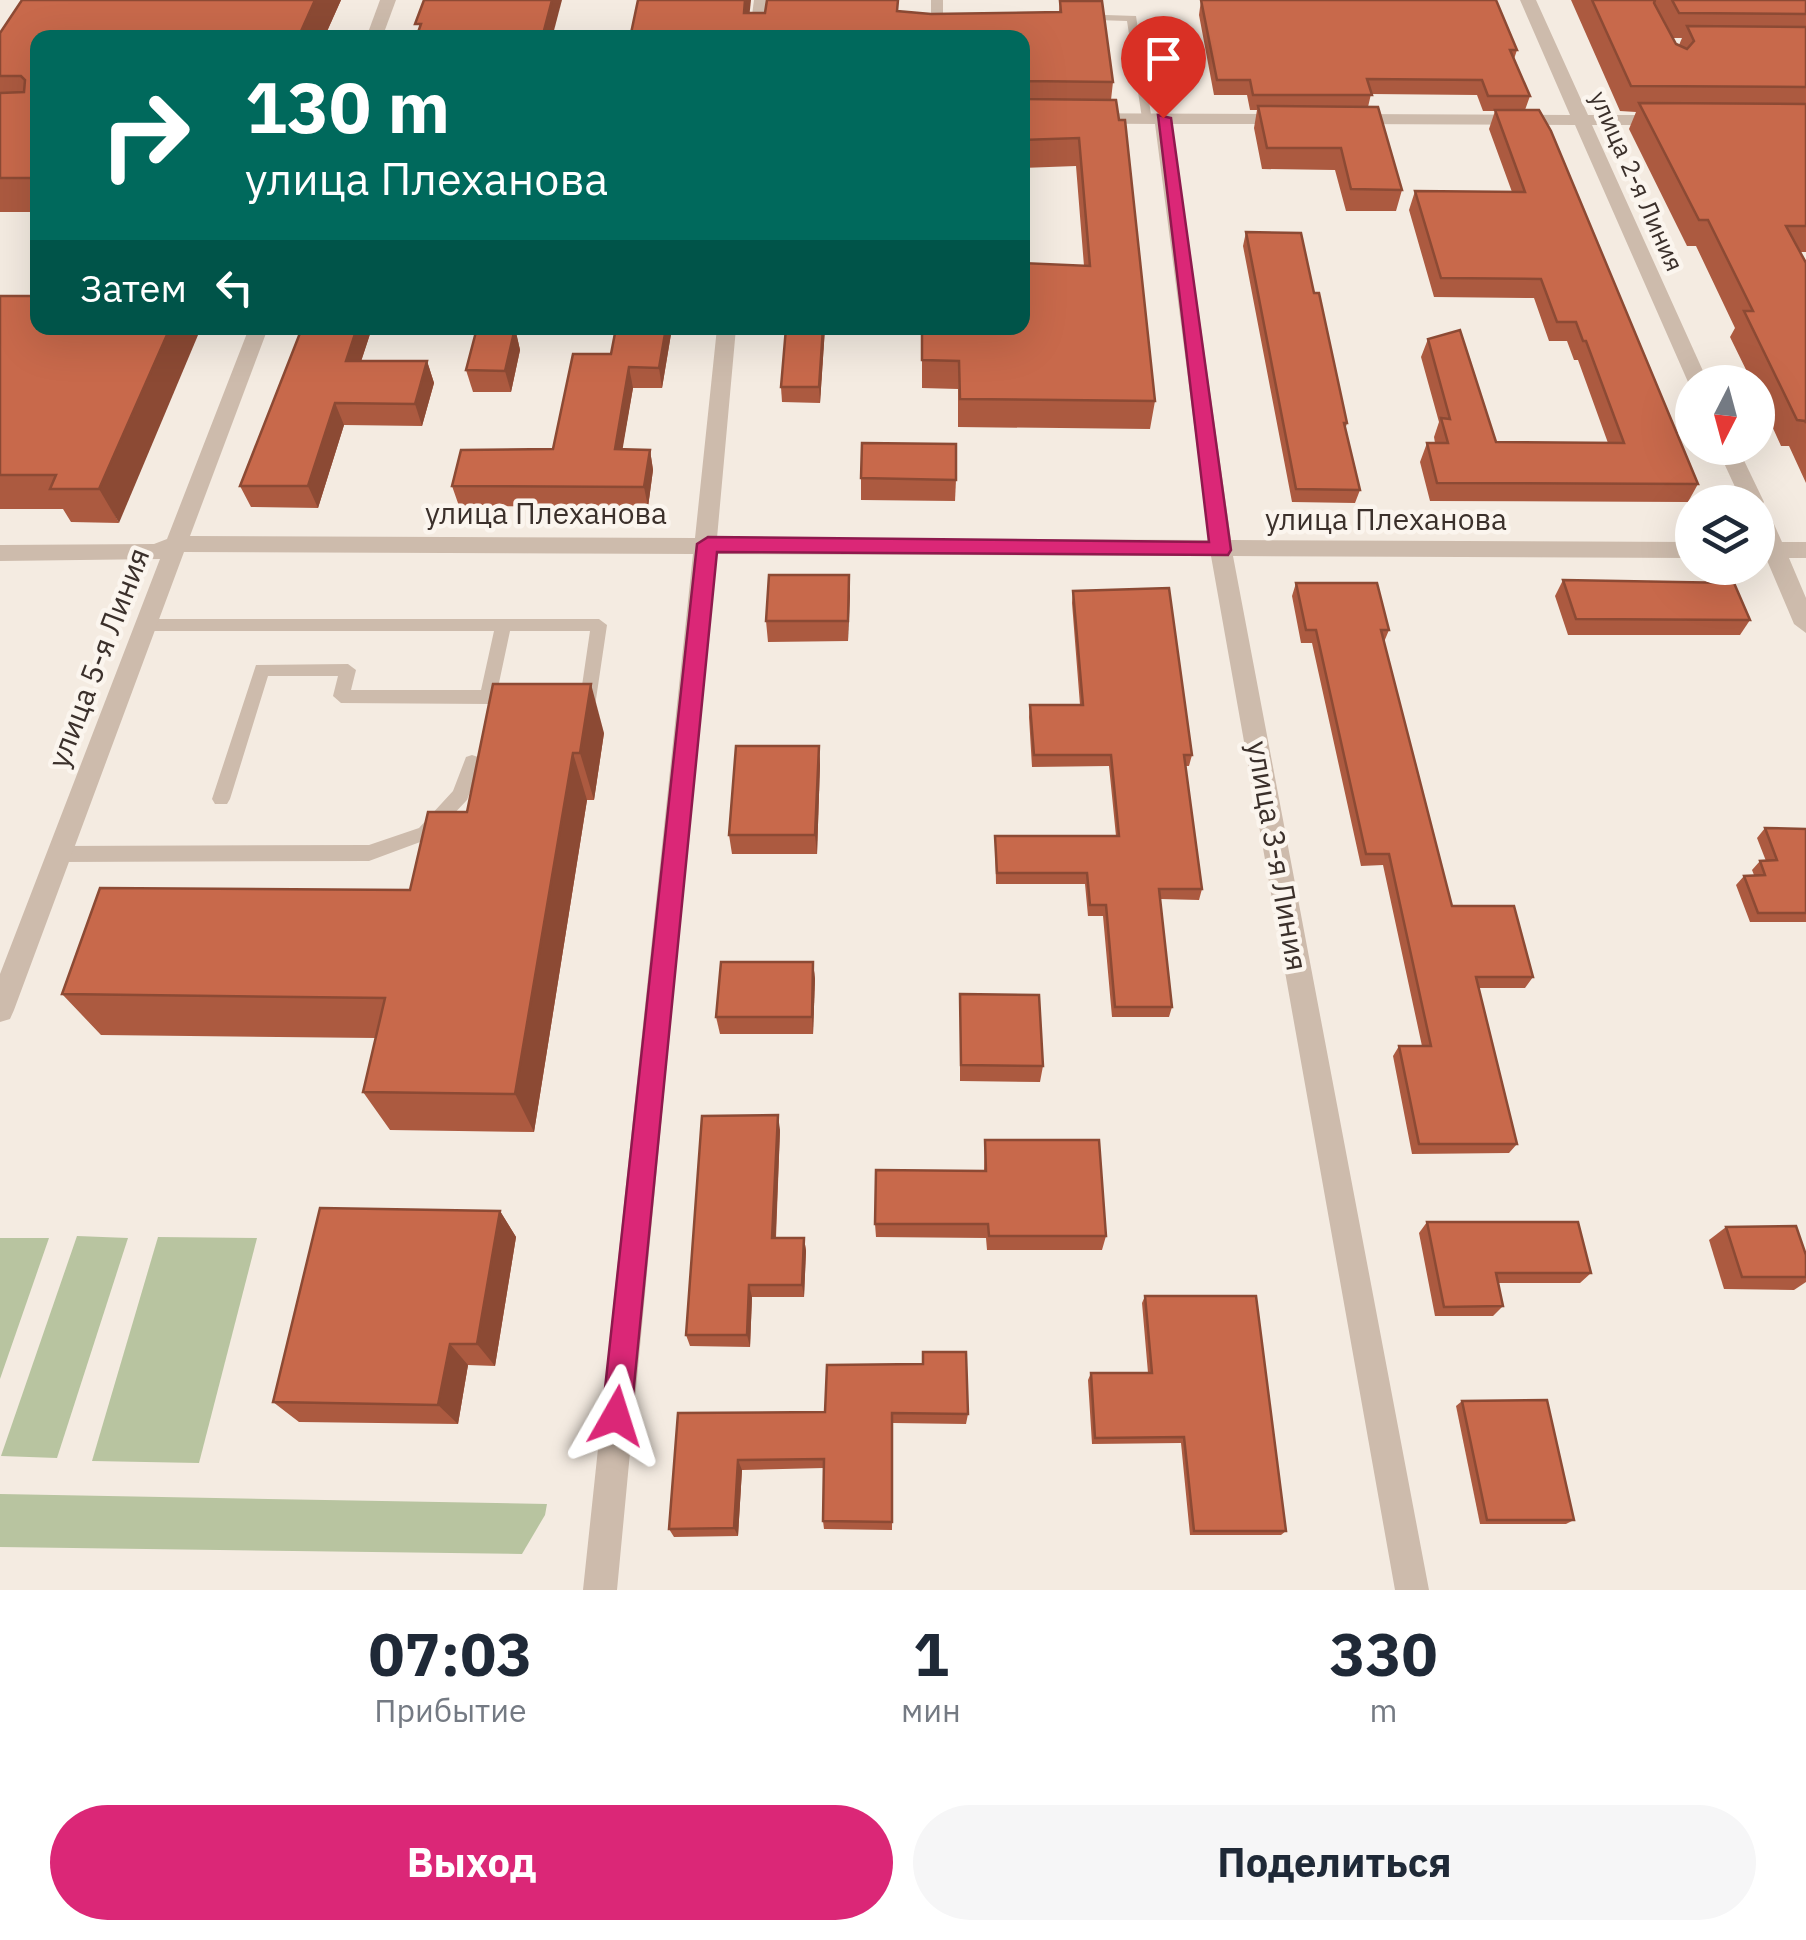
<!DOCTYPE html>
<html lang="ru">
<head>
<meta charset="utf-8">
<style>
	body { margin:0; font-family:"IBM Plex Sans",sans-serif; background:#f6f6f7; color:#1f2937; height:100vh; display:flex; flex-direction:column; font-size:38px; white-space:nowrap }
	* { box-sizing:border-box; margin:0 }
	p { font-size:32px; color:#747a83 }
	.icon { flex:none; width:55px; height:55px; fill:none; stroke:currentColor; stroke-width:2; stroke-linecap:round; stroke-linejoin:round }
	.map { position:relative; height:1590px; overflow:hidden }
	.side { display:flex; flex-direction:column; background:#fff; flex:1 }
	.side>* { flex:none }
	.top-card { position:absolute; left:30px; top:30px; width:1000px; height:305px; border-radius:20px; box-shadow:0 10px 40px #0002; background:#00695c; color:#fff; overflow:hidden }
	.needle { width:65px; rotate:186deg }
	.tools { position:absolute; left:1675px; top:365px; display:grid; gap:20px }
	.tools a { display:grid; place-items:center; width:100px; height:100px; border-radius:50%; background:#fff; box-shadow:0 10px 40px #0002; font-size:50px }
	.pin { position:absolute; display:grid; place-items:center; width:85px; height:85px; color:#fff; margin:-102px -42px; border-radius:50% 50% 50% 0; rotate:-45deg; box-shadow:0 0 10px #0007 }
	.pin .icon { rotate:45deg }
	.me { position:absolute; width:110px; margin:-55px; rotate:6deg; stroke-linejoin:round; filter:drop-shadow(0 0 8px #0008) }
	.turn { display:flex; align-items:center; gap:35px; height:210px; padding:0 50px; font-size:45px }
	.turn .icon { width:130px; height:130px; stroke-width:2.5 }
	.turn b { display:block; font-size:70px; line-height:85px }
	.then { display:flex; align-items:center; height:95px; padding:0 50px; background:#0003; gap:20px; font-size:38px }
	.eta { display:flex; justify-content:space-evenly; align-items:center; height:170px; text-align:center }
	.eta b { font-size:60px; font-weight:700; line-height:70px }
	.button { display:flex; gap:20px; margin-top:auto; padding:20px 50px }
	.button a { flex:1; height:115px; border-radius:60px; background:#db2777; color:#fff; font-size:40px; font-weight:700; line-height:115px; text-align:center }
	.button a+a { background:#f6f6f7; color:#1f2937 }
	.map>svg:first-child { display:block }
</style>
</head>
<body>
<div class="map">
<svg width="1806" height="1590" viewBox="0 0 1806 1590">
	<rect width="100%" height="100%" fill="#f4ebe1"/>
	<g fill="#b8c4a0">
		<polygon points="77,1236 128,1238 57,1458 1,1456"/>
		<polygon points="158,1237 257,1238 199,1463 92,1461"/>
		<polygon points="0,1238 49,1238 0,1379"/>
		<polygon points="0,1494 547,1504 545,1515 522,1554 0,1547"/>
	</g>
	<g fill="none" stroke-linecap="round" stroke-linejoin="round">
		<g fill="#cdbbac" fill-rule="evenodd">
			<rect x="931" y="0" width="12" height="38"/>
			<polygon points="1062,0 1074,0 1075,14 1136,16 1152,121 1142,118 1127,21 1066,19"/>
			<polygon points="147,619 599,619 607,625 595,706 587,713 579,706 590,631 510,631 496,697 488,704 341,703 333,696 338,676 268,676 230,799 227,804 215,804 212,799 256,665 348,664 356,670 351,690 481,690 494,631 147,631 139,625"/>
			<polygon points="472,755 478,757 481,762 467,800 431,838 369,861 60,862 54,859 51,854 54,849 60,846 369,845 419,828 453,791 466,757"/>
		</g>
		<g fill="#cdbbac" fill-rule="evenodd">
			<polygon points="380,0 396,0 382,38 366,38"/>
			<polygon points="754,0 770,0 765,38 749,38"/>
			<polygon points="1520,0 1536,0 1588,115 1666,115 1675,120 1666,125 1592,125 1708,382 1692,382 1692,387 1688,382 1575,125 1351,124 1342,119 1351,114 1570,115"/>
			<polygon points="1022,113 1286,114 1295,119 1286,124 1172,124 1231,540 1692,542 1692,558 1233,556 1429,1590 1395,1590 1211,556 715,554 617,1590 583,1590 693,554 184,552 14,1010 10,1019 0,1022 0,974 160,559 0,561 0,545 154,544 167,539 249,328 268,328 190,536 695,538 717,328 736,328 717,538 1209,540 1155,124 1022,123"/>
			<polygon points="1717,448 1738,448 1764,502 1761,506 1769,513 1782,542 1806,542 1806,558 1789,558 1806,598 1806,633 1794,624 1766,558 1758,557 1758,502 1742,502"/>
		</g>
	</g>
	<g fill="#ac5a40" fill-rule="evenodd">
		<polygon points="22,0 341,0 324,38 38,38 38,212 0,212 0,33"/>
		<polygon points="1201,0 1517,50 1514,59 1530,96 1525,110 1698,484 1688,502 1430,501 1420,462 1427,443 1435,443 1434,437 1439,422 1421,357 1428,339 1496,442 1608,443 1578,360 1574,360 1567,341 1549,341 1534,298 1434,297 1409,210 1415,191 1512,192 1489,129 1495,111 1483,111 1477,95 1371,94 1368,107 1402,190 1396,211 1346,211 1335,170 1262,169 1254,128 1257,110 1250,110 1247,95 1214,95 1199,15"/>
		<path d="M1571,0H1806V252H1800L1806,263V483L1789,446H1781L1758,395V382H1752L1730,337L1735,328L1696,246H1687L1629,129L1636,112L1620,111ZM1673,38H1682L1679,45L1676,44Z"/>
		<polygon points="1060,1 1113,82 1111,100 1155,401 1150,429 958,427 958,389 922,388 922,328 1084,266 1076,166 1022,168 1022,38 750,13 898,11 931,14 1059,12"/>
		<polygon points="1246,232 1314,293 1347,423 1345,430 1360,490 1355,503 1292,502 1243,246"/>
		<polygon points="0,296 119,523 71,522 63,509 0,509"/>
		<polygon points="302,328 372,328 361,361 427,361 434,383 422,426 344,425 318,508 251,507 240,486"/>
		<polygon points="515,328 520,350 511,392 473,392 466,370"/>
		<polygon points="616,328 672,328 662,388 633,388 622,449 650,450 653,470 648,507 459,506 452,486 553,449 611,354"/>
		<polygon points="825,328 820,403 782,402 781,387"/>
		<polygon points="861,478 956,480 955,501 861,500"/>
		<polygon points="849,575 848,641 768,642 766,621"/>
		<polygon points="1563,580 1750,620 1740,635 1568,635 1555,596"/>
		<polygon points="1296,583 1389,630 1384,642 1452,906 1533,977 1525,988 1479,988 1517,1144 1509,1153 1412,1154 1393,1056 1399,1046 1422,1046 1383,865 1361,866 1312,643 1301,643 1292,596"/>
		<polygon points="1073,591 1192,755 1189,766 1185,766 1202,889 1199,900 1160,899 1172,1007 1169,1017 1112,1017 1103,916 1088,916 1085,884 996,884 995,836 1116,836 1109,766 1032,767 1029,717 1030,705 1080,705 1072,603"/>
		<polygon points="604,733 594,800 587,800 534,1132 390,1130 363,1092 376,1038 101,1035 62,994 410,890 467,812"/>
		<polygon points="819,746 820,765 817,854 732,854 729,835"/>
		<polygon points="1765,828 1806,829 1806,922 1750,922 1736,885 1744,876 1754,875 1752,870 1760,861 1766,861 1757,838"/>
		<polygon points="813,962 815,979 813,1034 720,1034 716,1017"/>
		<polygon points="960,994 1043,1066 1040,1082 960,1081"/>
		<polygon points="780,1130 776,1238 804,1238 806,1251 804,1297 752,1297 750,1347 690,1346 686,1335"/>
		<polygon points="985,1140 1106,1236 1102,1250 987,1250 986,1238 876,1237 875,1224 984,1171"/>
		<polygon points="500,1211 516,1237 495,1366 468,1365 458,1424 299,1422 273,1402"/>
		<polygon points="1427,1222 1591,1273 1580,1283 1498,1283 1503,1306 1493,1316 1435,1316 1419,1233"/>
		<polygon points="1726,1227 1806,1255 1806,1282 1794,1290 1724,1289 1709,1240"/>
		<polygon points="1145,1296 1286,1531 1281,1535 1190,1535 1181,1443 1092,1444 1088,1380 1091,1373 1148,1373 1142,1303"/>
		<polygon points="1462,1401 1574,1520 1566,1524 1480,1524 1456,1406"/>
		<polygon points="678,1413 968,1414 966,1424 893,1423 892,1530 824,1529 823,1521 824,1468 742,1470 738,1536 674,1537 669,1529"/>
	</g>
	<g fill="#8c4a34">
		<polygon points="315,0 341,0 324,38 298,38"/>
		<polygon points="552,0 562,0 552,38 542,38"/>
		<polygon points="745,0 751,0 747,38 744,13"/>
		<polygon points="170,328 201,328 119,523 99,489"/>
		<polygon points="357,328 372,328 354,383 346,361"/>
		<polygon points="515,328 520,350 511,392 505,371"/>
		<polygon points="666,328 672,328 662,388 659,368"/>
		<polygon points="823,328 825,328 820,403 819,387"/>
		<polygon points="427,361 434,383 422,426 415,404"/>
		<polygon points="629,367 633,388 619,470 615,449"/>
		<polygon points="335,403 344,425 318,508 308,486"/>
		<polygon points="650,450 653,470 648,507 644,487"/>
		<polygon points="849,575 850,596 848,641 848,621"/>
		<polygon points="591,684 604,733 594,800 580,753"/>
		<polygon points="819,746 820,765 817,854 815,835"/>
		<polygon points="573,753 587,800 534,1132 515,1094"/>
		<polygon points="813,962 815,979 813,1034 812,1017"/>
		<polygon points="778,1115 780,1130 775,1251 772,1238"/>
		<polygon points="500,1211 516,1237 495,1366 477,1344"/>
		<polygon points="804,1238 806,1251 804,1297 802,1285"/>
		<polygon points="749,1285 752,1297 750,1347 747,1335"/>
		<polygon points="450,1344 468,1365 458,1424 438,1405"/>
		<polygon points="738,1460 742,1470 738,1536 734,1528"/>
	</g>
	<g fill="#c8694b" stroke="#8c4a34" stroke-width="2.5">
		<polygon points="22,0 315,0 298,38 38,38 38,178 0,178 0,93 24,92 25,80 21,76 0,76 0,33"/>
		<polygon points="424,0 552,0 542,38 416,38 421,24 415,24"/>
		<polygon points="638,0 745,0 744,13 765,13 767,0 898,0 897,11 931,14 1061,12 1060,1 1102,1 1113,82 1024,81 1022,87 1022,38 630,38"/>
		<polygon points="1201,0 1496,0 1517,50 1510,50 1530,96 1488,96 1482,80 1367,79 1372,95 1253,95 1250,80 1217,80"/>
		<polygon points="1592,0 1655,0 1654,3 1676,44 1687,49 1694,41 1687,26 1806,27 1806,87 1631,86"/>
		<polygon points="1672,0 1806,0 1806,14 1679,13"/>
		<polygon points="1022,98 1024,99 1116,100 1119,120 1125,120 1155,401 960,399 959,361 922,360 922,328 1022,328 1022,263 1090,266 1079,138 1022,140"/>
		<polygon points="1639,103 1806,104 1806,226 1786,226 1806,263 1806,423 1805,421 1797,420 1744,311 1753,311 1708,220 1699,220"/>
		<polygon points="1258,106 1378,107 1402,190 1351,189 1341,148 1267,148"/>
		<polygon points="1495,110 1539,110 1551,131 1698,484 1437,483 1427,443 1448,443 1441,418 1450,419 1428,339 1460,330 1496,442 1624,443 1586,341 1583,341 1576,322 1557,322 1541,279 1441,278 1415,191 1525,192"/>
		<polygon points="1246,232 1301,233 1314,293 1319,293 1347,423 1344,423 1360,490 1296,489"/>
		<polygon points="0,296 38,296 38,328 170,328 99,489 50,489 56,475 0,475"/>
		<polygon points="302,328 357,328 346,361 427,361 415,404 335,403 308,486 240,486"/>
		<polygon points="477,328 515,328 505,371 466,370"/>
		<polygon points="616,328 666,328 659,368 629,367 615,449 650,450 644,487 452,486 461,450 553,449 573,354 611,354"/>
		<polygon points="786,328 823,328 819,387 781,387"/>
		<polygon points="862,443 956,444 956,480 861,478"/>
		<polygon points="769,575 849,575 848,621 766,621"/>
		<polygon points="1563,580 1734,583 1750,620 1576,619"/>
		<polygon points="1296,583 1377,583 1389,630 1381,630 1452,906 1514,906 1533,977 1476,977 1517,1144 1419,1144 1399,1046 1431,1046 1389,854 1366,854 1316,630 1306,630"/>
		<polygon points="1169,588 1192,755 1184,755 1202,889 1159,889 1172,1007 1115,1007 1106,905 1090,905 1087,873 997,873 995,836 1119,836 1111,755 1034,755 1030,705 1083,705 1073,591"/>
		<polygon points="493,684 591,684 580,753 573,753 515,1094 363,1092 385,998 62,994 100,888 410,890 428,812 467,812"/>
		<polygon points="736,746 819,746 815,835 729,835"/>
		<polygon points="1765,828 1806,829 1806,913 1758,913 1744,876 1765,875 1760,861 1777,860"/>
		<polygon points="721,962 813,962 812,1017 716,1017"/>
		<polygon points="960,994 1039,995 1043,1066 961,1065"/>
		<polygon points="778,1115 772,1238 804,1238 802,1285 749,1285 747,1335 686,1335 702,1116"/>
		<polygon points="985,1140 1099,1140 1106,1236 989,1236 988,1224 875,1224 876,1170 986,1171"/>
		<polygon points="320,1208 500,1211 477,1344 450,1344 438,1405 273,1402"/>
		<polygon points="1427,1222 1578,1222 1591,1273 1496,1273 1503,1306 1444,1307"/>
		<polygon points="1796,1226 1806,1255 1806,1277 1742,1277 1726,1227"/>
		<polygon points="1145,1296 1256,1296 1286,1531 1194,1531 1184,1437 1095,1438 1091,1373 1152,1373"/>
		<polygon points="923,1352 966,1352 968,1414 892,1413 892,1522 823,1521 824,1459 738,1460 734,1528 669,1529 678,1413 825,1412 827,1365 923,1364"/>
		<polygon points="1547,1400 1574,1520 1487,1520 1462,1401"/>
	</g>
	<polygon fill="#db2777" stroke="#8e194d" stroke-width="2.5" points="1158,115 1171,118 1231,550 1228,555 717,552 631,1416 627,1426 616,1430 606,1426 602,1416 697,544 708,537 1209,542"/>
	<g text-anchor="middle" stroke-width="9" stroke-linejoin="round" paint-order="stroke">
		<g font-size="25" fill="#3b302b" stroke="#fbf5ee">
			<text transform="translate(1637 181) rotate(66)" y="9">улица 2-я Линия</text>
		</g>
		<g font-size="30" fill="#3b302b" stroke="#fbf5ee">
			<text x="546" y="524">улица Плеханова</text>
			<text x="1386" y="530">улица Плеханова</text>
			<text transform="translate(99 658) rotate(-69)" y="10">улица 5-я Линия</text>
			<text transform="translate(1277 856) rotate(80)" y="10">улица 3-я Линия</text>
		</g>
	</g>
</svg>
<div class="tools">
<a><svg class="needle" viewBox="-14 -14 28 28"><path d="M0-13l5 13h-10z" fill="#e53935"/><path d="M0 13l5-13h-10z" fill="#747a83"/></svg></a>
<a><svg class="icon" aria-label="layers" viewBox="0 0 24 24"><path d="M12 4l9 5-9 5-9-5zM3 14l9 5 9-5"/></svg></a>
</div>
<div class="pin" style="left:1163px;top:118px;background:#d93025"><svg class="icon" aria-label="arrive" viewBox="0 0 24 24"><path d="M6 21V4h12l-3 4 3 4H6"/></svg></div>
<svg class="me" style="left:616px;top:1416px" viewBox="-20 -20 40 40"><path d="M0-17L14 15 0 8-14 15z" fill="#db2777" stroke="#fff" stroke-width="4"/></svg>
<div class="top-card">
<div class="turn"><svg class="icon" aria-label="right" viewBox="0 0 24 24"><path d="M7 20v-9h11M14 6l5 5-5 5"/></svg><div><b>130 m</b>улица Плеханова</div></div>
<div class="then">Затем<svg class="icon" aria-label="left" viewBox="0 0 24 24"><path d="M17 20v-9H6M10 6l-5 5 5 5"/></svg></div>
</div>
</div>
<section class="side">
<div class="eta">
<div><b>07:03</b><p>Прибытие</p></div>
<div><b>1</b><p>мин</p></div>
<div><b>330</b><p>m</p></div>
</div>
<div class="button"><a>Выход</a><a>Поделиться</a></div>
</section>
</body>
</html>
